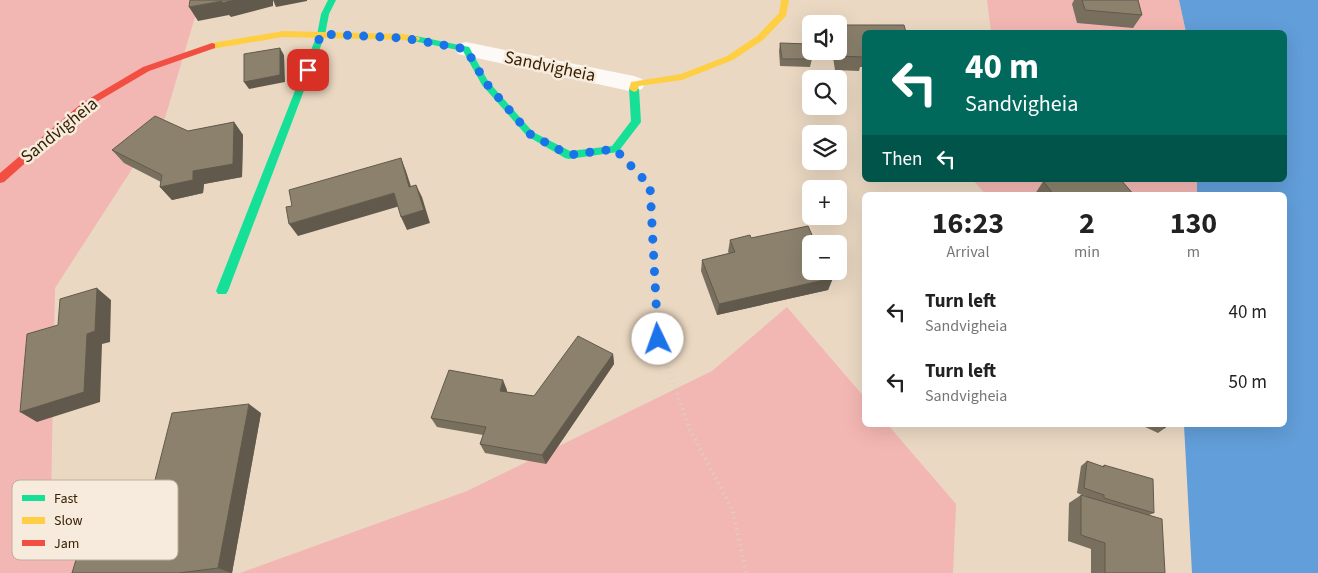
<!DOCTYPE html>
<html lang="en">
<head>
<meta charset="utf-8">
<style>
	body { margin:0; font-family:"Source Sans 3",sans-serif; background:#f6f6f6; color:#222; height:100vh; display:flex; flex-direction:column; font-size:19px; white-space:nowrap }
	* { box-sizing:border-box; margin:0 }
	p { font-size:16px; color:#767676 }
	.icon { flex:none; width:28px; height:28px; fill:none; stroke:currentColor; stroke-width:2; stroke-linecap:round; stroke-linejoin:round }
	.map { position:relative; flex:1; overflow:hidden }
	.drawer { position:absolute; left:862px; top:192px; width:425px; height:235px; display:flex; flex-direction:column; background:#fff; border-radius:8px; box-shadow:0 5px 20px #0002 }
	.drawer>* { flex:none }
	.hud { position:absolute; left:862px; top:30px; width:425px; height:152px; border-radius:8px; box-shadow:0 5px 20px #0002; background:#00695c; color:#fff; overflow:hidden }
	.controls { position:absolute; left:802px; top:15px; display:grid; gap:10px }
	.controls a { display:grid; place-items:center; width:45px; height:45px; border-radius:8px; background:#fff; box-shadow:0 5px 20px #0002; font-size:25px }
	.pin { position:absolute; display:grid; place-items:center; width:42px; height:42px; color:#fff; margin:-21px; border-radius:10px; box-shadow:0 2px 8px #0006 }
	.me { position:absolute; width:55px; margin:-28px; rotate:357deg; stroke-linejoin:round; filter:drop-shadow(0 0 4px #0008) }
	.turn { display:flex; align-items:center; gap:18px; height:105px; padding:0 20px; font-size:22px }
	.turn .icon { width:65px; height:65px; stroke-width:2.5 }
	.turn b { display:block; font-size:35px; line-height:42px }
	.then { display:flex; align-items:center; height:48px; padding:0 20px; background:#0003; gap:10px; font-size:19px }
	.eta { display:flex; justify-content:space-evenly; align-items:center; height:85px; text-align:center }
	.eta b { font-size:30px; font-weight:700; line-height:35px }
	ul { padding:0; list-style:none }
	li { display:flex; align-items:center; gap:15px; height:70px; padding:0 20px }
	li div { flex:1 }
	li b { display:block; font-size:19px }
	li em { font-style:normal }
	.map>svg:first-child { display:block }
</style>
</head>
<body>
<div class="map">
<svg width="1318" height="573" viewBox="0 0 1318 573">
	<rect width="100%" height="100%" fill="#ead8c2"/>
	<g fill="#f3b7b3">
		<polygon points="0,0 200,0 165,118 55,288 51,501 134,573 0,573"/>
		<polygon points="987,0 1179,0 1186,32 991,32"/>
		<polygon points="973,180 1197,180 1197,195 986,195"/>
		<polygon points="787,307 865,398 865,425 888,425 956,504 953,573 240,573 467,491 712,371"/>
	</g>
	<polygon fill="#629ed9" points="1179,0 1318,0 1318,573 1192,573 1184,425 1285,425 1285,195 1197,195 1197,180 1285,180 1285,32 1186,32"/>
	<g fill="none" stroke-linecap="round" stroke-linejoin="round">
		<polyline stroke="#d9d3cb" stroke-width="2.5" stroke-dasharray="1 3" stroke-linecap="butt" points="635,170 650,186 653,249"/>
		<polyline stroke="#d9d3cb" stroke-width="4" stroke-dasharray="1 4.5" stroke-linecap="butt" points="653,248 658,339 690,430 733,511 746,573"/>
		<polygon fill="#fcf9f6" fill-rule="evenodd" points="466,42 634,76 642,79 645,84 642,89 634,92 458,54 455,49 458,44"/>
		<g fill="#16e098" fill-rule="evenodd">
			<polygon points="328,0 336,0 329,14 325,35 228,291 226,294 218,294 216,291 317,35 321,14"/>
			<polygon points="416,36 469,47 488,81 533,132 570,151 612,146 631,121 629,89 634,86 639,89 641,122 618,152 569,159 565,158 527,136 482,85 463,51 413,41 413,37"/>
		</g>
		<g fill="#ffcf43" fill-rule="evenodd">
			<polygon points="781,0 789,0 786,16 763,40 733,60 682,80 639,86 637,91 634,92 629,89 631,82 681,74 727,56 757,36 779,13"/>
			<polygon points="283,31 403,34 419,37 420,39 416,42 403,40 283,37 212,49 208,46 212,43"/>
		</g>
		<polygon fill="#f24e42" fill-rule="evenodd" points="212,43 215,44 215,48 149,71 88,107 4,182 0,183 0,173 82,103 143,67"/>
	</g>
	<g fill="#786f5e">
		<polygon points="1074,0 1138,0 1142,15 1133,28 1077,23 1072,4"/>
		<polygon points="865,32 865,67 860,67 859,71 835,70 832,51 839,51"/>
		<polygon points="780,43 812,59 810,67 780,66 779,51"/>
		<polygon points="234,122 243,135 242,177 204,184 203,193 172,200 160,187 161,182 124,163 112,150 188,131"/>
		<polygon points="1044,180 1121,180 1134,195 1035,195 1035,194"/>
		<polygon points="751,238 833,278 828,290 717,315 701,271 702,260 729,253 728,252 730,240"/>
		<polygon points="613,354 614,364 546,464 485,453 480,444 483,435 437,427 431,418 507,390 507,392 534,396"/>
		<polygon points="261,413 232,573 72,573 151,496"/>
		<polygon points="1141,425 1166,425 1165,428 1158,433"/>
		<polygon points="1087,461 1102,467 1104,465 1154,513 1149,515 1165,573 1091,573 1091,549 1068,541 1069,503 1081,495 1096,500 1077,493 1081,466"/>
	</g>
	<g fill="#615a4c">
		<polygon points="235,0 273,0 273,6 231,17 229,15 198,21 189,7 222,1"/>
		<polygon points="273,0 307,0 307,1 276,7"/>
		<polygon points="280,48 284,55 285,82 249,89 244,82"/>
		<polygon points="234,122 243,135 242,177 204,184 203,193 172,200 160,187 193,171"/>
		<polygon points="401,158 406,171 415,199 409,187"/>
		<polygon points="416,185 422,197 430,223 407,230 401,217"/>
		<polygon points="394,193 400,206 298,236 289,224"/>
		<polygon points="833,278 828,290 717,315 719,304"/>
		<polygon points="97,288 111,300 110,342 102,344 100,402 37,422 20,412 87,334"/>
		<polygon points="613,354 614,364 546,464 542,455"/>
		<polygon points="503,380 507,390 504,400 500,391"/>
		<polygon points="249,404 261,413 232,573 231,573 218,568"/>
	</g>
	<g fill="#8b816d" stroke="#615a4c">
		<polygon points="190,0 235,0 222,3 222,1 189,7"/>
		<polygon points="1082,0 1138,0 1142,15 1085,10"/>
		<polygon points="839,25 904,25 906,32 865,32 865,54 862,54 863,57 839,56 838,51 839,51"/>
		<polygon points="780,43 810,44 812,59 782,59"/>
		<polygon points="280,48 280,75 244,82 244,54"/>
		<polygon points="155,116 188,131 234,122 233,164 193,171 193,180 160,187 162,175 112,150"/>
		<polygon points="401,158 409,187 416,185 424,210 401,217 394,193 289,224 286,207 292,206 289,190"/>
		<polygon points="1048,180 1121,180 1134,195 1054,195 1043,181"/>
		<polygon points="808,226 816,244 811,244 811,271 829,271 833,278 719,304 702,260 735,252 730,240 750,235 751,238"/>
		<polygon points="97,288 95,331 87,334 84,392 20,412 27,334 58,325 60,299"/>
		<polygon points="578,336 613,354 542,455 480,444 486,427 431,418 449,370 503,380 500,391 534,396"/>
		<polygon points="249,404 218,568 179,573 72,573 93,504 151,496 172,413"/>
		<polygon points="1159,425 1166,425 1165,428"/>
		<polygon points="1087,461 1104,467 1104,465 1153,479 1154,513 1104,498 1104,495 1084,488"/>
		<polygon points="1081,495 1162,519 1165,573 1105,573 1105,543 1081,535"/>
	</g>
	<g fill="none" stroke-linecap="round" stroke-linejoin="round">
		<polyline stroke="#1a73e8" stroke-width="9" stroke-dasharray="0 16.2" points="308,70 321,34 403,38 466,49 486,83 530,134 569,155 615,149 650,186 658,339"/>
	</g>
	<g text-anchor="middle" stroke-width="5" stroke-linejoin="round" paint-order="stroke">
		<g font-size="18" fill="#372203" stroke="#f7ebde">
			<text transform="translate(550 66) rotate(12)" y="6">Sandvigheia</text>
			<text transform="translate(59 130) rotate(-39)" y="6">Sandvigheia</text>
		</g>
	</g>
	<rect x="12" y="480" width="166" height="80" rx="8" fill="#f7ebde" stroke="#bdaf9c" stroke-width="1"/>
	<rect x="22" y="495" width="23" height="6" fill="#16e098"/>
	<rect x="22" y="517" width="23" height="7" fill="#ffcf43"/>
	<rect x="22" y="540" width="23" height="6" fill="#f24e42"/>
	<g font-size="14" fill="#372203">
		<text x="54" y="503">Fast</text>
		<text x="54" y="525">Slow</text>
		<text x="54" y="548">Jam</text>
	</g>
</svg>
<div class="controls">
<a><svg class="icon" aria-label="sound" viewBox="0 0 24 24"><path d="M4 9h4l5-4v14l-5-4H4zM17 9q2 3 0 6"/></svg></a>
<a><svg class="icon" aria-label="search" viewBox="0 0 24 24"><circle cx="10" cy="10" r="6"/><path d="M15 15l6 6"/></svg></a>
<a><svg class="icon" aria-label="layers" viewBox="0 0 24 24"><path d="M12 4l9 5-9 5-9-5zM3 14l9 5 9-5"/></svg></a>
<a>+</a>
<a>−</a>
</div>
<div class="pin" style="left:308px;top:70px;background:#d93025"><svg class="icon" aria-label="arrive" viewBox="0 0 24 24"><path d="M6 21V4h12l-3 4 3 4H6"/></svg></div>
<svg class="me" style="left:658px;top:339px" viewBox="-20 -20 40 40"><circle r="19" fill="#fff"/><path d="M0-13L10 11 0 6-10 11z" fill="#1a73e8"/></svg>
<div class="hud">
<div class="turn"><svg class="icon" aria-label="left" viewBox="0 0 24 24"><path d="M17 20v-9H6M10 6l-5 5 5 5"/></svg><div><b>40 m</b>Sandvigheia</div></div>
<div class="then">Then<svg class="icon" aria-label="left" viewBox="0 0 24 24"><path d="M17 20v-9H6M10 6l-5 5 5 5"/></svg></div>
</div>
<section class="drawer">
<div class="eta">
<div><b>16:23</b><p>Arrival</p></div>
<div><b>2</b><p>min</p></div>
<div><b>130</b><p>m</p></div>
</div>
<ul>
<li><svg class="icon" aria-label="left" viewBox="0 0 24 24"><path d="M17 20v-9H6M10 6l-5 5 5 5"/></svg><div><b>Turn left</b><p>Sandvigheia</p></div><em>40 m</em></li>
<li><svg class="icon" aria-label="left" viewBox="0 0 24 24"><path d="M17 20v-9H6M10 6l-5 5 5 5"/></svg><div><b>Turn left</b><p>Sandvigheia</p></div><em>50 m</em></li>
</ul>
</section>
</div>
</body>
</html>
